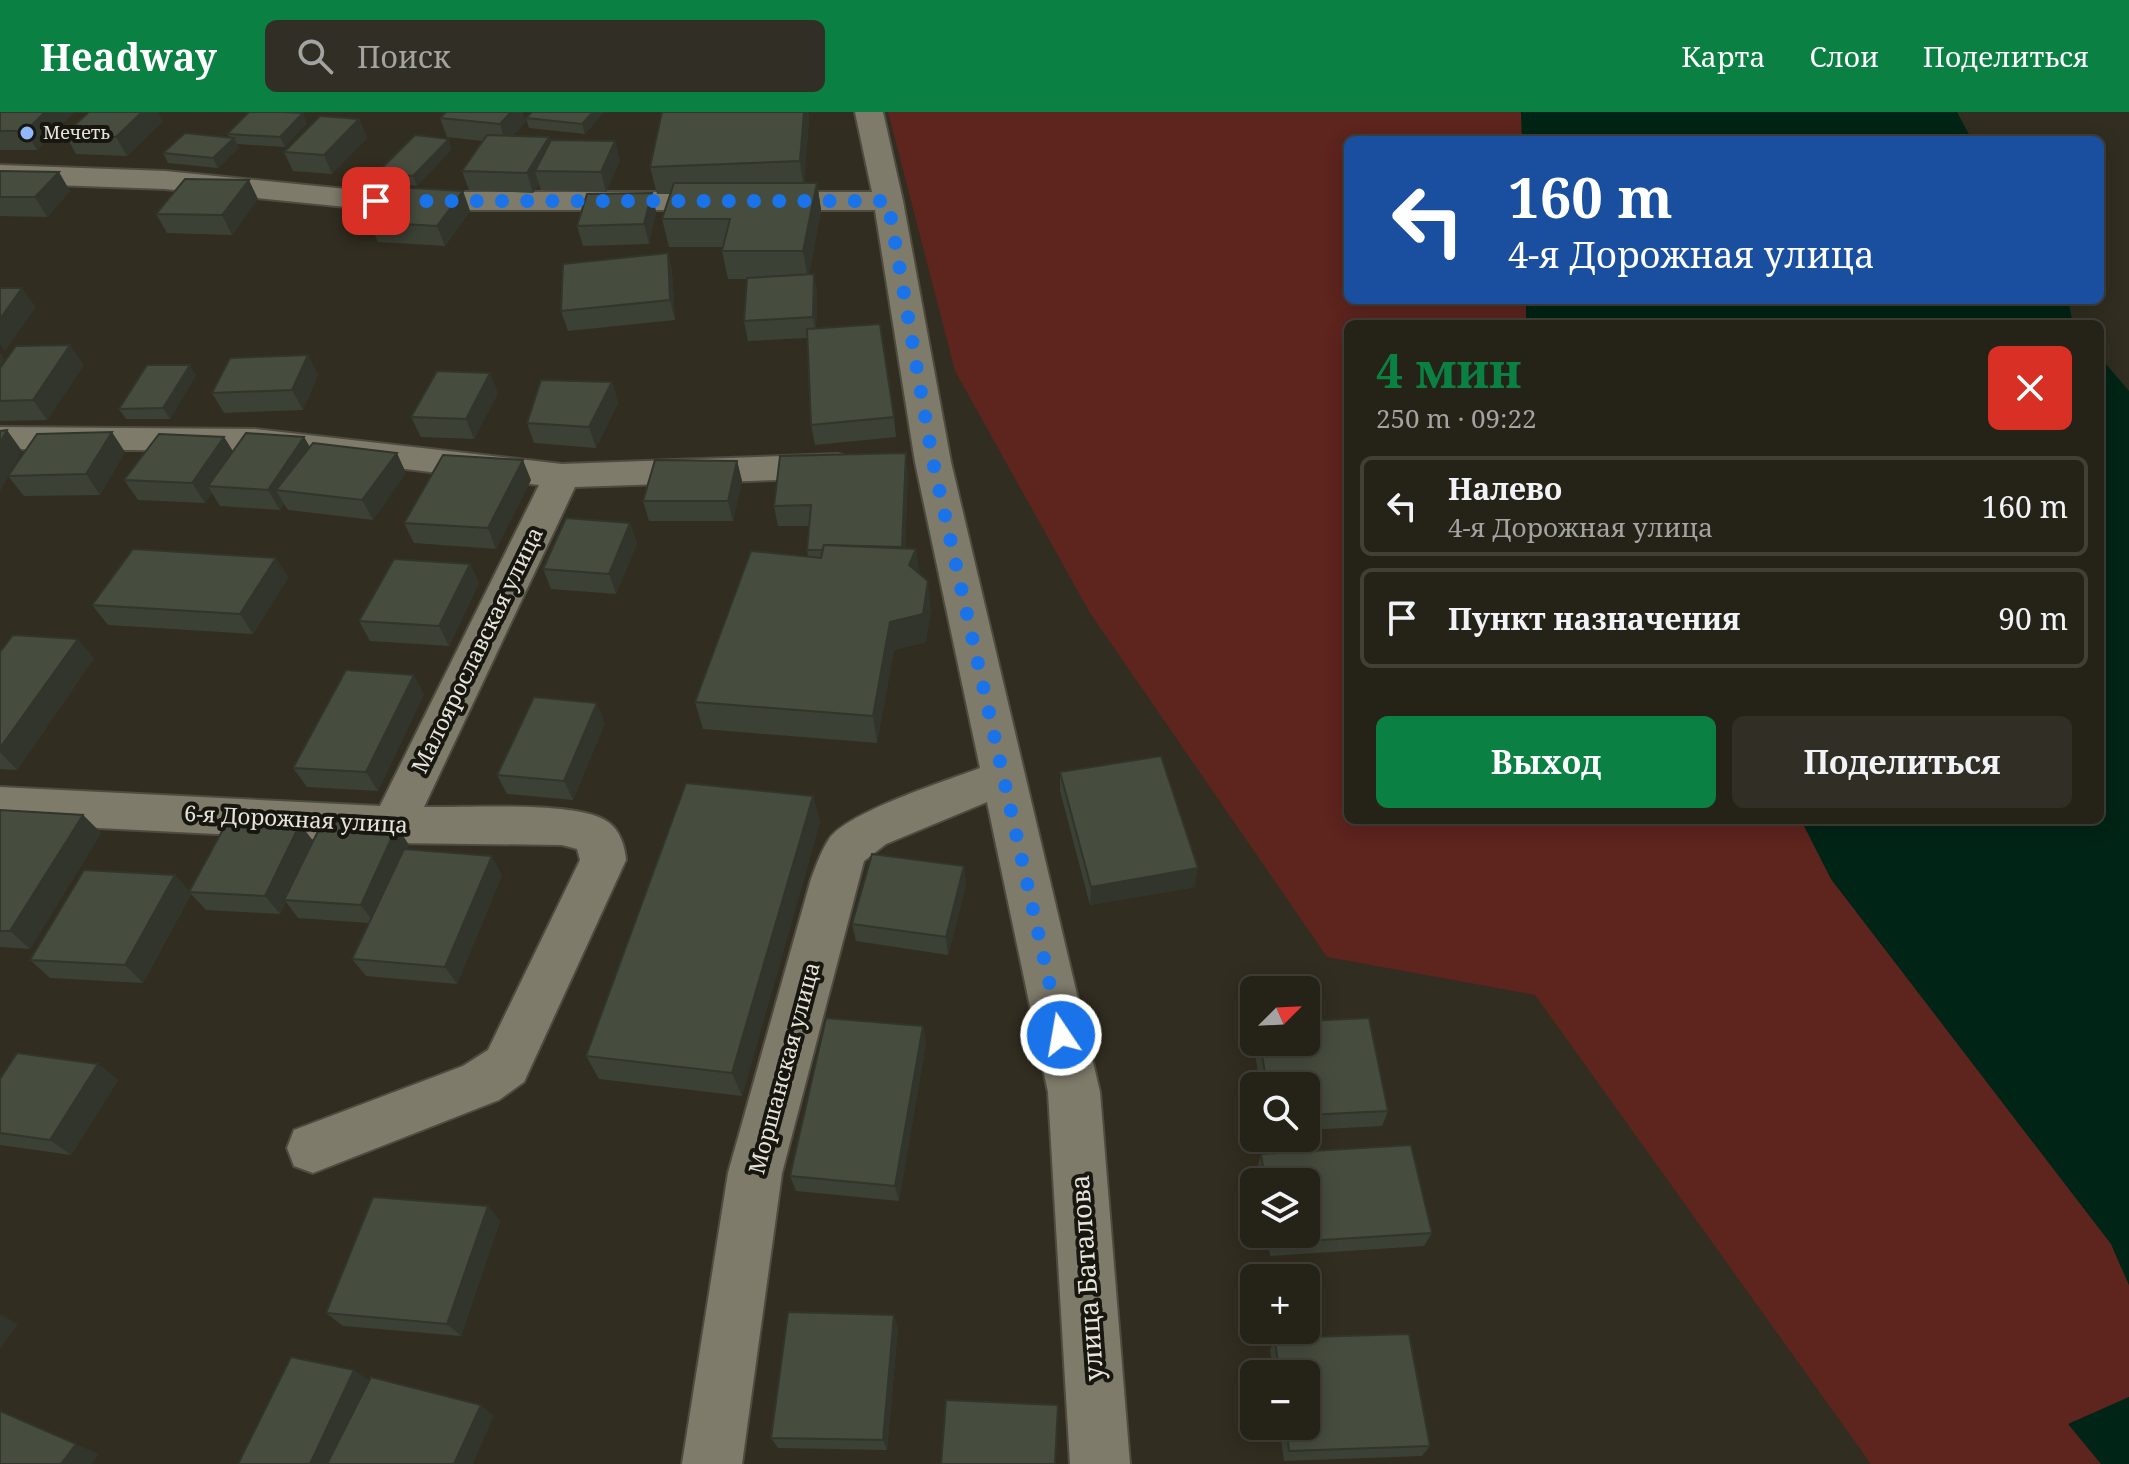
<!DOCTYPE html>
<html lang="ru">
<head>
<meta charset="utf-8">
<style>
	body { margin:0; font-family:"Noto Serif",serif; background:#312f25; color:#f1f3f6; height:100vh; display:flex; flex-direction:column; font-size:30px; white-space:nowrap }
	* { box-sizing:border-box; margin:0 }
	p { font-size:26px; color:#a3a4a2 }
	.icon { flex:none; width:44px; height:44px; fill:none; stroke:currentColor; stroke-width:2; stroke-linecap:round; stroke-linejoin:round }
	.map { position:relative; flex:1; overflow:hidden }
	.sheet { position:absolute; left:1344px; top:208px; width:760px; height:504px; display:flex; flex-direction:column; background:#252218; border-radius:12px; box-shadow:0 4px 20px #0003,0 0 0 2px #423f37 }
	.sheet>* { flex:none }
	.guide { position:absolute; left:1344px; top:24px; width:760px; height:168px; border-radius:12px; box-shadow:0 4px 20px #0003,0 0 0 2px #423f37; background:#1a4fa0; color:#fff; overflow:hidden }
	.needle { width:52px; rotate:66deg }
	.tools { position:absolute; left:1240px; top:864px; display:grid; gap:16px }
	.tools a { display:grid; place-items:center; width:80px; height:80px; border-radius:12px; background:#252218; box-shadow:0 4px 20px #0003,0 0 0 2px #423f37; font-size:40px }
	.pin { position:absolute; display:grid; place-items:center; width:68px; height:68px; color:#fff; margin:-34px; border-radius:16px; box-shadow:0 4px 12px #0006 }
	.me { position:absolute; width:88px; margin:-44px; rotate:348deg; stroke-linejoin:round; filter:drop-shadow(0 0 6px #0008) }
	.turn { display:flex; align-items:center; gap:28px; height:168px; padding:0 32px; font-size:36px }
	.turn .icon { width:104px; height:104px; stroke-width:2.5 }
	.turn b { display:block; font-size:56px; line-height:68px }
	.round { display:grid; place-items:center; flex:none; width:84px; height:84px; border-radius:12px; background:#312f25 }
	.headline { display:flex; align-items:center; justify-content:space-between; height:136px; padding:0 32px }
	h1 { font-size:48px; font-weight:700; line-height:60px; color:#0b8043 }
	.button { display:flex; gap:16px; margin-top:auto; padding:16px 32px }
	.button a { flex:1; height:92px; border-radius:12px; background:#0b8043; color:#fff; font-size:32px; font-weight:700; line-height:92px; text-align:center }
	.button a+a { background:#312f25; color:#f1f3f6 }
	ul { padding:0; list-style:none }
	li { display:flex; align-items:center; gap:24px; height:100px; margin:0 16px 12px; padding:0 16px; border:4px solid #423f37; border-radius:12px }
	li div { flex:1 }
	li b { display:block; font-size:30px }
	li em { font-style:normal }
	header { display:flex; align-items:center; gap:48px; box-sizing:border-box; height:112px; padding:0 40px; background:#0b8043; color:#fff }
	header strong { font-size:38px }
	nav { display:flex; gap:44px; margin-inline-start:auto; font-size:28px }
	.search { width:560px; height:72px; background:#312f25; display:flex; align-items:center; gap:20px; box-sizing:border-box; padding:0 28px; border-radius:12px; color:#a3a4a2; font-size:30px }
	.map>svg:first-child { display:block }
</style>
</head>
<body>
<header>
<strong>Headway</strong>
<div class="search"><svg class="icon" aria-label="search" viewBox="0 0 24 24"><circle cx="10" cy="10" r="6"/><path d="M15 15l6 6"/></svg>Поиск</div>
<nav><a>Карта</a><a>Слои</a><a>Поделиться</a></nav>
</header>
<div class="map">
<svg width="2129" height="1352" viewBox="0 0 2129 1352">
	<rect width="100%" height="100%" fill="#312d20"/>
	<polygon fill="#5e241e" points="888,0 1521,0 1522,28 1348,28 1348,188 1526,188 1526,212 1348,212 1348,708 1801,708 1831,767 2111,1132 2129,1173 2129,1285 2069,1312 2101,1352 1871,1352 1535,883 1327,845 1090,501 955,259"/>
	<g fill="#002415">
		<polygon points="1521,0 1957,0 1972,28 1522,28"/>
		<polygon points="1526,188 2068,188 2073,212 1526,212"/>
		<polygon points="2100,245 2129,279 2129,1173 2111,1132 1831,767 1801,708 2100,708"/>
		<polygon points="2129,1285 2129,1352 2101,1352 2068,1312"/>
	</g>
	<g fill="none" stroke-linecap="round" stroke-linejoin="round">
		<defs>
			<g id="minor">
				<path d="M855,0H883L903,89L951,350L1100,980L1130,1352H1070L1048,980L987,690L886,732L864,749L782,1061L742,1352H682L728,1061L811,767C816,754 821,739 829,727C847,700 946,669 980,656L915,350L875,98H376L165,77L0,71V53L165,59L376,80H872Z"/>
				<path d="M0,315L255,317L562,352L838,342L851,346L856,354L851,362L838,366L575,375L424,695C462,696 580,688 608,710C620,718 625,735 626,748L524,970L499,988L313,1061L294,1054L287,1036L294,1018L463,954L488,938L580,748L577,737L562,733L393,731L0,711V675L380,694L539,373L255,339L0,337Z"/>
			</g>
		</defs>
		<use href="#minor" stroke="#4e4b40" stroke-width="4"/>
		<use href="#minor" fill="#7f7b6b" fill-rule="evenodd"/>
	</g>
	<g fill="#3c4135">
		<polygon points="0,0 74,0 37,38 0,38"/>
		<polygon points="604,0 585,22 529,16 526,6"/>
		<polygon points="662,0 808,0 809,7 804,71 817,71 821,98 809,162 814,162 817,182 816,216 894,305 896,325 815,333 811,313 807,226 748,229 744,209 747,167 728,167 722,139 723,135 669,135 662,107 671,82 657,82 650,55"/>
		<polygon points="440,6 526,9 513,24 549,25 551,29 615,29 620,49 606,80 541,78 539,72 533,81 469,78 462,59 482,29 447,25"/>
		<polygon points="359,7 367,26 332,62 293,59 284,40"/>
		<polygon points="163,9 127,44 76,42 65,22"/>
		<polygon points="307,11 285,35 237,32 239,36 218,56 168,51 163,41 229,25 227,22"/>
		<polygon points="452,37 417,74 382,70 378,60"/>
		<polygon points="0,59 70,79 47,105 0,104"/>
		<polygon points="463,79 470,99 445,134 378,130 369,110"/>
		<polygon points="652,81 656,100 649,132 583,134 577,114"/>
		<polygon points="258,87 232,123 167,121 156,102"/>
		<polygon points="668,141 672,161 675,208 568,219 561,199"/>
		<polygon points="0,241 5,249 84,253 47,308 0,309"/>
		<polygon points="308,243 318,263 303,298 224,301 212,281"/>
		<polygon points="196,263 170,307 126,307 119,297"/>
		<polygon points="612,270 618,291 596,336 534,331 527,311"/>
		<polygon points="498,281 474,327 421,325 411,305"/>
		<polygon points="224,325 233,339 304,325 310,335 406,361 373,408 288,398 284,392 280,398 220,394 212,381 205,391 138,388 124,368"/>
		<polygon points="125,340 100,383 24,384 8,364"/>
		<polygon points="737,349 742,369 733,409 649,409 643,389"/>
		<polygon points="908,361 905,437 916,437 919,461 931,497 926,530 894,538 877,631 703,617 695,590 808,445 807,438 809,414 778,414 774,394"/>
		<polygon points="531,368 496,437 414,431 404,411"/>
		<polygon points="630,411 637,431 616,482 551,477 543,457"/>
		<polygon points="276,446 288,466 253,522 108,513 92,493"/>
		<polygon points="470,452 479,471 449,534 370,529 359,509"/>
		<polygon points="0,540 94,546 17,658 0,657"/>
		<polygon points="424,582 378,679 307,675 293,656"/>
		<polygon points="605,611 573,688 507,682 497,663"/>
		<polygon points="1060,660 1195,775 1090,793 1060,679"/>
		<polygon points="813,684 820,710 742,984 599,967 586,944"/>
		<polygon points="0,698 83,703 101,721 30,837 0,835"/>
		<polygon points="313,729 409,733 407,737 502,763 457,872 366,864 352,847 369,811 298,806 286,790 280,802 206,798 191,782 143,871 50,866 30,848 175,763 190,780"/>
		<polygon points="964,754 966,773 948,843 856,829 852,812"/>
		<polygon points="923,914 926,931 899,1089 796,1079 790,1064"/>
		<polygon points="1254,925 1254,930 1306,930 1388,999 1382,1014 1306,1018 1306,974 1260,974 1253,928"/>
		<polygon points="98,952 118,968 71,1043 0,1033 0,967"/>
		<polygon points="1261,1042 1432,1121 1424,1134 1270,1144 1267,1122 1306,1122 1306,1070 1259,1070 1257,1057"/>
		<polygon points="488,1094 500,1109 461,1224 343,1214 326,1201"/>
		<polygon points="898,1215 887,1338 778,1336 771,1326"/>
		<polygon points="1275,1226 1430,1334 1422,1344 1284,1349 1279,1314 1306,1314 1306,1262 1273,1262 1270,1238"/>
	</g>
	<g fill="#31352b">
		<polygon points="45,0 74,0 37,38 26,19"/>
		<polygon points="142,0 158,0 163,9 127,44 116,25"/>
		<polygon points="511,0 523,0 526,9 506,32 500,12"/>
		<polygon points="593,0 604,0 585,22 582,12"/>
		<polygon points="804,0 808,0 809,7 804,77 800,49"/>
		<polygon points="303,1 307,11 285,35 280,25"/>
		<polygon points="359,7 367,26 332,62 324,43"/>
		<polygon points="549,25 555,44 535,59 539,72 533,81 527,61"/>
		<polygon points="234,26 239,36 218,56 213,46"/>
		<polygon points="449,27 452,37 417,74 413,64"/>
		<polygon points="615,29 620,49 606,80 601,60"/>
		<polygon points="59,60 70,79 47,105 35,85"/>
		<polygon points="249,68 258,87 232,123 222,103"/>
		<polygon points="817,71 821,98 808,167 803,139"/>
		<polygon points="463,79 470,99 445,134 437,114"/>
		<polygon points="652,81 656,100 649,132 644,112"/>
		<polygon points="668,141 672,161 675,208 670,188"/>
		<polygon points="814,162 817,182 816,225 813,205"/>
		<polygon points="22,176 36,195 5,239 0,232 0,207"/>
		<polygon points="70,233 84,253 47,308 33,288"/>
		<polygon points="0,241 9,254 0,266"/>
		<polygon points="308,243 318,263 303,298 292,278"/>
		<polygon points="190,253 196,263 170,307 163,296"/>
		<polygon points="490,261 498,281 474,327 466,307"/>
		<polygon points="612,270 618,291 596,336 589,315"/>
		<polygon points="7,318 22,339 0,380 0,331"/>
		<polygon points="112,320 125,340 100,383 86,362"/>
		<polygon points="224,325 236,345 208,374 212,381 205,391 192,371"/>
		<polygon points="304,325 315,345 276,378 284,392 280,398 268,378"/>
		<polygon points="397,341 406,361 373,408 362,388"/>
		<polygon points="906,341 908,361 905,455 902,435"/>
		<polygon points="523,348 531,368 496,437 488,416"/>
		<polygon points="737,349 742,369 733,409 728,389"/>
		<polygon points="630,411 637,431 616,482 609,462"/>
		<polygon points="916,437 920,465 909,453"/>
		<polygon points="276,446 288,466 253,522 240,502"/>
		<polygon points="470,452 479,471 449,534 439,514"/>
		<polygon points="928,469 931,497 926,530 894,538 877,631 873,604 890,510"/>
		<polygon points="78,527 94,546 17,658 0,640 0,636"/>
		<polygon points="414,563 424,582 378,679 366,660"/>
		<polygon points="597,591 605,611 573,688 564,669"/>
		<polygon points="813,684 820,710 742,984 732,961"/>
		<polygon points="83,703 101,721 30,837 10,819"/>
		<polygon points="300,712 314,730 284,788 286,790 280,802 265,784"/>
		<polygon points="397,714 409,733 374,811 361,793"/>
		<polygon points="492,744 502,763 457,872 445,855"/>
		<polygon points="964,754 966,773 948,843 946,825"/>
		<polygon points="1198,756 1195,775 1090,793 1091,775"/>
		<polygon points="175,763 191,781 143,871 125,853"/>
		<polygon points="923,914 926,931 899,1089 895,1074"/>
		<polygon points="98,952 118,968 71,1043 50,1028"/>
		<polygon points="488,1094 500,1109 461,1224 447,1212"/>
		<polygon points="0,1202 18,1212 0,1237"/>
		<polygon points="894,1203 898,1215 887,1338 883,1328"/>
		<polygon points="354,1258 370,1269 333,1352 310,1352"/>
		<polygon points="481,1293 494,1304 473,1352 454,1352"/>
		<polygon points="5,1301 99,1342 92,1352 61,1352"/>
	</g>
	<g fill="#464c3e" stroke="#31352b" stroke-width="2">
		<polygon points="0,0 45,0 26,19 0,19"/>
		<polygon points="89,0 142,0 116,25 65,22"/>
		<polygon points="249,0 283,0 303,1 280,25 227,22"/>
		<polygon points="446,0 511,0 500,12 440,6"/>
		<polygon points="532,0 593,0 582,12 526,6"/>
		<polygon points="662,0 804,0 800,49 650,55"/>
		<polygon points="320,4 359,7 324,43 284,40"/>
		<polygon points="185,21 234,26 213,46 163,41"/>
		<polygon points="415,23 449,27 413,64 378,60"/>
		<polygon points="487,23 549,25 527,61 462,59"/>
		<polygon points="551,28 615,29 601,60 535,59"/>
		<polygon points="0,59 59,60 35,85 0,85"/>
		<polygon points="185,67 249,68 222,103 156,102"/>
		<polygon points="674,71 817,71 803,139 722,139 730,107 662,107"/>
		<polygon points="397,75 463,79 437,114 369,110"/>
		<polygon points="652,81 644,112 577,114 587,82"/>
		<polygon points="668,141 670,188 561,199 563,152"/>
		<polygon points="814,162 813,205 744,209 747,166"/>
		<polygon points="0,176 22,176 0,207"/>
		<polygon points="880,212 894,305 811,313 807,217"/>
		<polygon points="70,233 33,288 0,289 0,256 16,234"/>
		<polygon points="308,243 292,278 212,281 230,246"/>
		<polygon points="147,253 190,253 163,296 119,297"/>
		<polygon points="437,259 490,261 466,307 411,305"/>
		<polygon points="541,268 612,270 589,315 527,311"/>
		<polygon points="7,318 0,331 0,319"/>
		<polygon points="112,320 86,362 8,364 37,322"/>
		<polygon points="246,321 304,325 268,378 208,374"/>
		<polygon points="159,322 224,325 192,371 124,368"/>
		<polygon points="313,331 397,341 362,388 276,378"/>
		<polygon points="906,341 902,435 824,433 823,438 807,438 811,393 774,394 780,344"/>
		<polygon points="443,343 523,348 488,416 404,411"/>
		<polygon points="655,348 737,349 728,389 643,389"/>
		<polygon points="566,406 630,411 609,462 543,457"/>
		<polygon points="824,433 916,437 909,453 928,469 923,502 890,510 873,604 695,590 751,439 821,446"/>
		<polygon points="133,437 276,446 240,502 92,493"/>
		<polygon points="394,447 470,452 439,514 359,509"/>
		<polygon points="13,523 78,527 0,636 0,540"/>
		<polygon points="346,558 414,563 366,660 293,656"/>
		<polygon points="534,585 597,591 564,669 497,663"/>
		<polygon points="1161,644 1198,756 1091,775 1060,660"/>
		<polygon points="686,671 813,684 732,961 586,944"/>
		<polygon points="0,698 83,703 10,819 0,819"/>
		<polygon points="228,708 300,712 265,784 189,780"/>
		<polygon points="323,709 397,714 361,793 284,788"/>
		<polygon points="404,737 492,744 445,855 352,847"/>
		<polygon points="872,742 964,754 946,825 852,812"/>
		<polygon points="84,758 175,763 125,853 30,848"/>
		<polygon points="826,906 923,914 895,1074 790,1064"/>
		<polygon points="1369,906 1388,999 1306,1003 1306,974 1267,974 1260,930 1306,930 1306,909"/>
		<polygon points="17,941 98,952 50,1028 0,1021 0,967"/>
		<polygon points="1411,1033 1432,1121 1275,1131 1274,1122 1306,1122 1306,1070 1265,1070 1261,1042"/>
		<polygon points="373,1085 488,1094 447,1212 326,1201"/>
		<polygon points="788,1200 894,1203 883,1328 771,1326"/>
		<polygon points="1409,1222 1430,1334 1289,1339 1286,1314 1306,1314 1306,1262 1279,1262 1275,1226"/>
		<polygon points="291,1245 354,1258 310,1352 238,1352"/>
		<polygon points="371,1265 481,1293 454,1352 327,1352"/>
		<polygon points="946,1288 1058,1293 1055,1352 941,1352"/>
		<polygon points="0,1299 76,1332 61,1352 0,1352"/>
	</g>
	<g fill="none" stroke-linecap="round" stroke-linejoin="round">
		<polyline stroke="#1a73e8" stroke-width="14" stroke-dasharray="0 25.2" points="376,89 888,89 933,350 1061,923"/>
	</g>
	<circle fill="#92b7fd" stroke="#17160f" stroke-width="3" cx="27" cy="21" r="8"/>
	<g text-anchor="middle" stroke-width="8" stroke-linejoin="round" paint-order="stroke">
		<g font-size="18" fill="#e6e4db" stroke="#17160f" text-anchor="start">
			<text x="43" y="27">Мечеть</text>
		</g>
		<g font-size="22" fill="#e6e4db" stroke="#17160f">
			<text transform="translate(477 538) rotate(-64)" y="8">Малоярославская улица</text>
			<text transform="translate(296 707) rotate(3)" y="8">6-я Дорожная улица</text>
			<text transform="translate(784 956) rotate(-75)" y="8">Моршанская улица</text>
		</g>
		<g font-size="26" fill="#e6e4db" stroke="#17160f">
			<text transform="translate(1087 1166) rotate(-94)" y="9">улица Баталова</text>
		</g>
	</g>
</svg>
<div class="tools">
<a><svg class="needle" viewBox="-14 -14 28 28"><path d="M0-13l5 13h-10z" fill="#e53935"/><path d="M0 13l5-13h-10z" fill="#a3a4a2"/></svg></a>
<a><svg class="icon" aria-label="search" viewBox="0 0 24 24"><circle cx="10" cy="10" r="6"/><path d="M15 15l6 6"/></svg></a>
<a><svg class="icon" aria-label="layers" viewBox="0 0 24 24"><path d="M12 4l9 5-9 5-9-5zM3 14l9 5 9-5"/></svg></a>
<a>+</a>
<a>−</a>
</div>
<div class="pin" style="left:376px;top:89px;background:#d93025"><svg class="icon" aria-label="arrive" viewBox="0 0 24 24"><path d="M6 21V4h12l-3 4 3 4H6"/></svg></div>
<svg class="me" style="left:1061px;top:923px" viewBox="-20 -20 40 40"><circle r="17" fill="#1a73e8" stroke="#fff" stroke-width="3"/><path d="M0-11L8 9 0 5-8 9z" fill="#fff"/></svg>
<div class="guide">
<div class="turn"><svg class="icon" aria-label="left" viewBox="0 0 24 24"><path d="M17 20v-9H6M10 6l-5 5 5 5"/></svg><div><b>160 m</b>4-я Дорожная улица</div></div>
</div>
<section class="sheet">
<div class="headline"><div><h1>4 мин</h1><p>250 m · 09:22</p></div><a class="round" style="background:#d93025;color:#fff"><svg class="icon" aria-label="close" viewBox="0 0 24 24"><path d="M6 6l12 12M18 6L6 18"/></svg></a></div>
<ul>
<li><svg class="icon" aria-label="left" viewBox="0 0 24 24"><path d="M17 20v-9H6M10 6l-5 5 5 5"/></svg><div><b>Налево</b><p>4-я Дорожная улица</p></div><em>160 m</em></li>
<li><svg class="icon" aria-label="arrive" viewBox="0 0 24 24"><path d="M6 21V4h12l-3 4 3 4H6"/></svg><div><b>Пункт назначения</b></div><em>90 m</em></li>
</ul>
<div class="button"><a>Выход</a><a>Поделиться</a></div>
</section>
</div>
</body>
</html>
